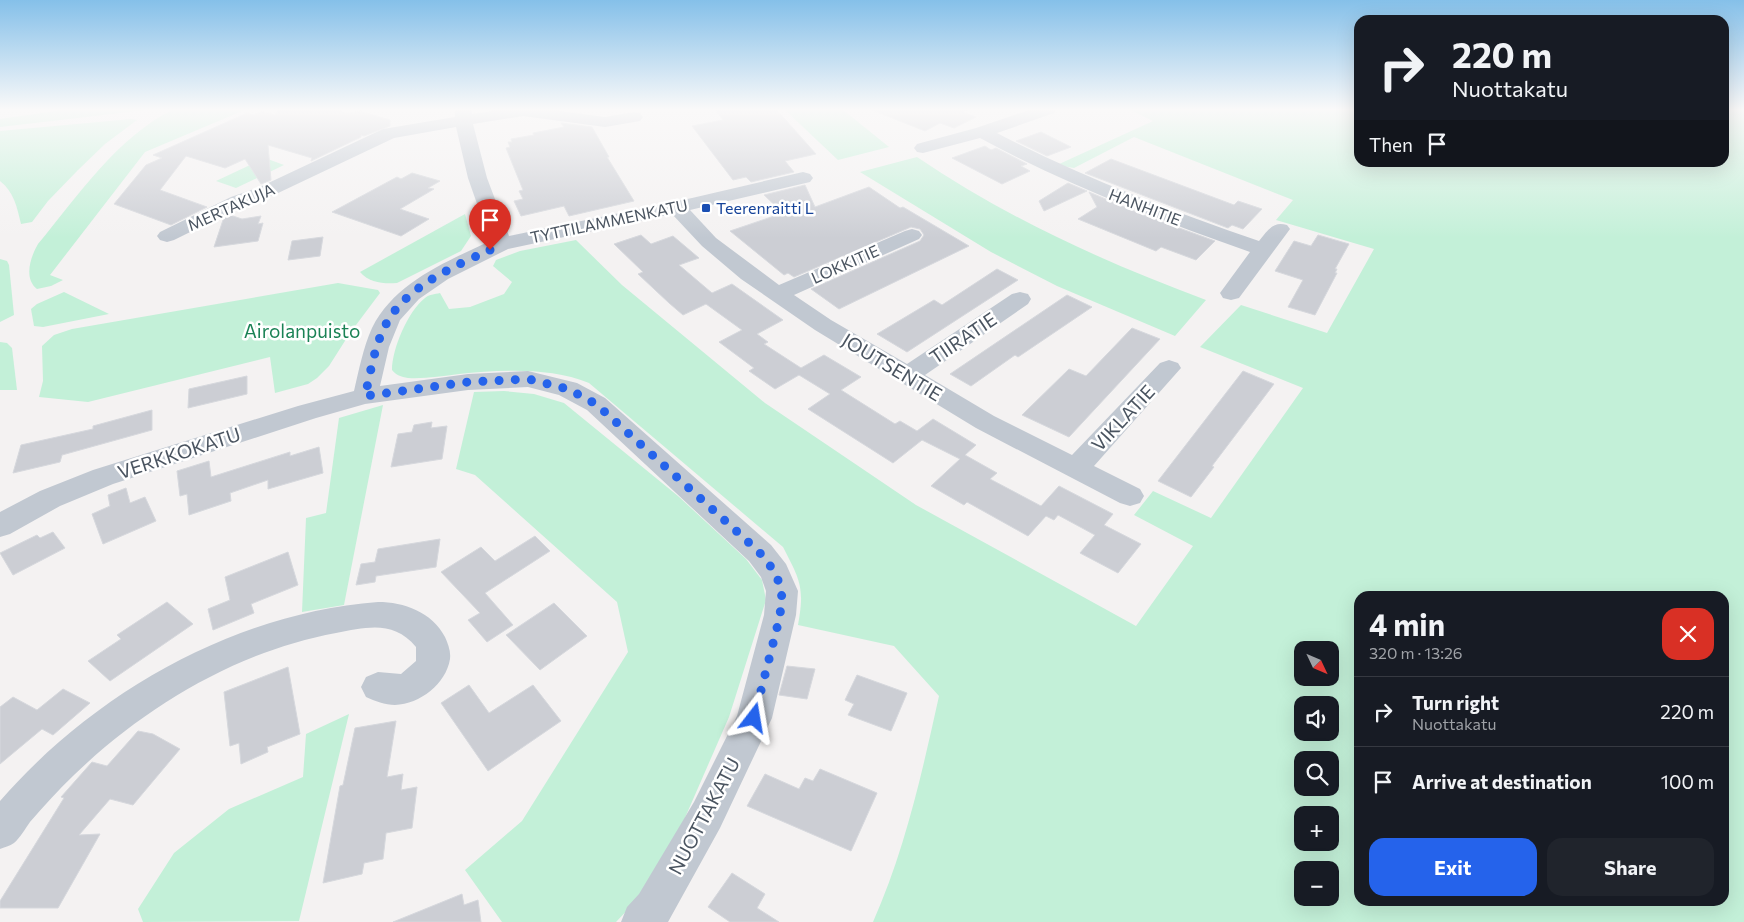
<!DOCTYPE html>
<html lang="en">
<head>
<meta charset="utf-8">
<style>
	body { margin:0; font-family:Commissioner,sans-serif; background:#20242c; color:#f1f3f6; height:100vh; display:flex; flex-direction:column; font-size:19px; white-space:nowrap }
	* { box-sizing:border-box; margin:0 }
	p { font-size:16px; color:#9ea1a6 }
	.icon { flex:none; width:28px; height:28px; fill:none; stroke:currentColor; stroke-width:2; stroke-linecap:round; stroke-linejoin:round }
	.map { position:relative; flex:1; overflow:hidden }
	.panel { position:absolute; left:1354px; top:591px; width:375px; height:315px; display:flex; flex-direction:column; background:#171b24; border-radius:15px; box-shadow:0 5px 20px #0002 }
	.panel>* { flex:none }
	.guide { position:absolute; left:1354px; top:15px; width:375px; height:152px; border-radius:15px; box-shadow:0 5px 20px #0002; background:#171b24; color:#f1f3f6; overflow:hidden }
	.needle { width:32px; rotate:134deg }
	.tools { position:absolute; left:1294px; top:641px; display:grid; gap:10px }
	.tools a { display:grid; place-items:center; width:45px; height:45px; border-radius:10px; background:#171b24; box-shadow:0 5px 20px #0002; font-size:25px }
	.pin { position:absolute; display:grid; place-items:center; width:42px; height:42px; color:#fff; margin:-51px -21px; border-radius:50% 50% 50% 0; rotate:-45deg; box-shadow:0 0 5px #0007 }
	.pin .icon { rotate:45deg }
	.me { position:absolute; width:55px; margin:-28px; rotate:14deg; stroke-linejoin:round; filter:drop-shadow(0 0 4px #0008) }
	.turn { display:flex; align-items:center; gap:18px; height:105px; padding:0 15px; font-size:22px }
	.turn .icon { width:65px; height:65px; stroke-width:2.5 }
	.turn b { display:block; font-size:35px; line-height:42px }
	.then { display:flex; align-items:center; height:48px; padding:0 15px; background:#0003; gap:10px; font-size:19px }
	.round { display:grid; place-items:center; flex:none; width:52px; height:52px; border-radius:15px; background:#20242c }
	.summary { display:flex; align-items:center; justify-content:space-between; height:85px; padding:0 15px }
	h1 { font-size:30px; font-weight:700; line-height:38px }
	.action { display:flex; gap:10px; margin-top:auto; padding:10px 15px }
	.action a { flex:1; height:58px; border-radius:15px; background:#2563eb; color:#fff; font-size:20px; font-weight:700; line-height:58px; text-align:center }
	.action a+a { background:#20242c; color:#f1f3f6 }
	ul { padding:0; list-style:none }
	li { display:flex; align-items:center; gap:15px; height:70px; padding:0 15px; border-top:1px solid #363941 }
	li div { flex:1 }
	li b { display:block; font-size:19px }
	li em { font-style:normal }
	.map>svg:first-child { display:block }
</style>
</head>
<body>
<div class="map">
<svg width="1744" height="922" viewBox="0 0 1744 922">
	<rect width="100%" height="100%" fill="#f4f2f2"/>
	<g fill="#c3f0d8" fill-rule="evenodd">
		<polygon points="69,109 155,109 0,127 0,119"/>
		<path d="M174,109H247L145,152L50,275L63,280L51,286L37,289C23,278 31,256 38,244C78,196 117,137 174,109Z"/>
		<polygon points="784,109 842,109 889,147 838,160"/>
		<path d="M1128,109H1359V162H1724V109H1744V922H873C905,850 922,773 939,696L894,646L798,625C805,587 800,580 783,547L589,383C549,367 501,370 459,374C442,376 425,379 408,378C401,377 396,375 392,370C392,349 408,311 425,298C428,295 435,294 440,293L449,309L470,307L504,294L512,282L493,266L496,260L520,251L576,240L622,285L765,403L916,505L1136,626L1193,546L1134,515L1153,491L1211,518L1303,388L1200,347L1241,305L1327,333L1374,249L1276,220L1293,200L1134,137L1074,168L1057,165L1153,121ZM1359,596H1724V901H1359ZM1302,650H1330V678H1302ZM1302,705H1330V732H1302ZM1302,760H1330V788H1302ZM1302,815H1330V842H1302ZM1302,870H1330V898H1302Z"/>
		<path d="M131,119L137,120L105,144L78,170L48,201L32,222L21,224C17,207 14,192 0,181V131Z"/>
		<path d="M917,157C1007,218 1104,262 1206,300L1175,336L1057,286L991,252L860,172Z"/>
		<polygon points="265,158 284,165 236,188 216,181"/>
		<path d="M465,214L471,236L461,251L397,283C384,284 369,283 360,272Z"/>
		<polygon points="0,259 7,261 9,265 14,315 0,322"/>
		<polygon points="338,283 378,290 380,293 350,333 329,366 317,378 308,384 275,393 270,357 88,402 39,397 43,381 42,346 54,335 72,329"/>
		<polygon points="64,292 109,314 43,327 34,326 31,309 37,304"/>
		<polygon points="0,342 7,343 12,348 17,390 0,390"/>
		<polygon points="504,391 534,394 564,403 678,496 746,559 762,580 766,600 729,717 684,820 635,902 616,922 502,922 465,870 522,821 628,652 617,602 475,475 456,469 474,392"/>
		<polygon points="383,405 344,605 302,612 306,518 326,513 339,418"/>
		<polygon points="349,714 299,921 143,922 138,909 174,853 229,809 303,777 306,734"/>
	</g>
	<g fill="#ccced4" stroke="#d6d8dd">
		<polygon points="279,109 308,109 315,111 320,109 334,109 347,113 360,111 390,120 390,126 364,136 361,135 361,137 311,161 312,158 268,145 271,180 261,184 245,159 225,168 186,156 160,190 207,207 171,225 114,204 146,165 162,158 153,155 247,113 254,115 262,111 275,115"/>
		<polygon points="715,109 776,109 816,154 785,161 794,172 751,182 746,177 733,180 692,126 723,120"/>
		<polygon points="969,109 963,112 976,117 954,128 940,123 925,131 872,110"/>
		<polygon points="561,123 592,127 609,157 607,157 634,201 569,216 564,206 521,216 514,201 523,199 519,191 523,190 506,148 510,147 508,142 512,142 511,139 534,135 533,133 564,127"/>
		<polygon points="1041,132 1071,147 1047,156 1016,141"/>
		<polygon points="985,146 991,150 996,148 1027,164 1021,166 1030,171 1002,184 952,158"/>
		<polygon points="1111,159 1234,205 1238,201 1262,209 1243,229 1232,225 1228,228 1085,173"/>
		<polygon points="412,173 440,181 428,188 434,189 400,209 429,219 401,236 332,212 397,177 401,179"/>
		<polygon points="1068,183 1087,191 1044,211 1039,201"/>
		<polygon points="805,185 815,207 869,187 900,208 903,207 969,246 839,309 811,289 920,241 924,235 920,229 911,227 794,277 788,273 784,275 730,231 783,213 764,195"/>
		<polygon points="1089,192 1146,216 1215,241 1196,260 1161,247 1156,251 1078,219 1097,207"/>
		<polygon points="230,215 242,219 261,216 258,224 263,223 258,241 214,247 224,217"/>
		<polygon points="641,235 651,244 673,236 699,258 679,265 712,293 732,284 783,320 757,334 768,342 764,344 801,368 824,355 861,377 841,390 895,424 900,421 917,431 933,419 976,445 965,455 997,473 990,479 1041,506 1059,486 1113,514 1104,525 1141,544 1118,573 1080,553 1095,535 1058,515 1054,520 1046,516 1028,536 967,502 964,505 931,486 960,459 922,440 893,463 808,409 830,394 799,375 775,389 749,371 754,368 719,342 742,330 706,304 683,315 669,303 638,274 643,272 614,244"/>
		<polygon points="1318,235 1349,244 1335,269 1337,269 1335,273 1337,273 1315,315 1288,307 1303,280 1275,271 1294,241 1311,246"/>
		<polygon points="323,237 320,256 288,260 292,241"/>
		<polygon points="997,269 1018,280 907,352 877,334 934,300 942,305"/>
		<polygon points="1067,295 1092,307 1018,357 1015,355 971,386 950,374"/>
		<polygon points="1132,328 1160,339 1069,437 1022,415 1069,369 1086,376"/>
		<polygon points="1243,371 1274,384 1212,466 1214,467 1191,497 1158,481"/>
		<polygon points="247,376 247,394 188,408 189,389"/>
		<polygon points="152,410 152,430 62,455 60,462 13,473 21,445 93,429 93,426"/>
		<polygon points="432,422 431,428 447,426 442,459 391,467 398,434 412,432 414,425"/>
		<polygon points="319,447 323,473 268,489 268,480 230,493 231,501 189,515 187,494 180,496 177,471 209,461 211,477 290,452 290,456"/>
		<polygon points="126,488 130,503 145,497 156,521 103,544 92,514 110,506 108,495"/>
		<polygon points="53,532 65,548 13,575 0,553 37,535 40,538"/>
		<polygon points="535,536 550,551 485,593 513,625 487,642 468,620 480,613 441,572 481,547 495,561"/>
		<polygon points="440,539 436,567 376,576 375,582 356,585 361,564 375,562 378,549"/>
		<polygon points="288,552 298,585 251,604 254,613 213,630 208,609 230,600 225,577"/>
		<polygon points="167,602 193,624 110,681 88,661 121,639 117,635"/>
		<polygon points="554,603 587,636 540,670 506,635"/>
		<polygon points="787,666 815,669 807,699 779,695"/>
		<polygon points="288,667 300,734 267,747 268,752 241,764 239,743 230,746 224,692"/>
		<polygon points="857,675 907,693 891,731 848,715 854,704 845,700"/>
		<polygon points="469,685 489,713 533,685 561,721 488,771 441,703"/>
		<polygon points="63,689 90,703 53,735 42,729 0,764 0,707 13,697 37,710"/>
		<polygon points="396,721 387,777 403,774 401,790 417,787 412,828 386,833 383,859 364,863 362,874 323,883 340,786 343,785 355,728"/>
		<polygon points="138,731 153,734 180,749 133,805 110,799 79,835 100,834 58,908 0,908 0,901 64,798 61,797 92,762 107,766"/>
		<polygon points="820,769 877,793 851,851 747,806 765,774 799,789 805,778 813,781"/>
		<polygon points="732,873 765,894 757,908 779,922 730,922 708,907"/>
		<polygon points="462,894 464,905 478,900 481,922 393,922"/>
	</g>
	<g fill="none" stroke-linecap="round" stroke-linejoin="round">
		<g fill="#c1c8d1" fill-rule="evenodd">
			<path d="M455,109H471L472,114L505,109H545L605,117L634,112L640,113L643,117L640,121L605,127L523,116L473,124L487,178L509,236L692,198L803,172L810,174L813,178L810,182L690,210L716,238L779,285L905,231L912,229L919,231L922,235L919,239L794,295L831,320L907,364L1012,294L1020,292L1028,294L1031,299L1028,304L925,375L994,416L1072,455L1160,363L1169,360L1178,363L1181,368L1094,466L1140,489L1144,496L1140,503L1130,506L1120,503L976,428L815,330L741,279L702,246L672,214L508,249L448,279L419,299L400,320L389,347L380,386L468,374L528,371L577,383L605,398L771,545L786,564L798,591L796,615L772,718L720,828L668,922H621L627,907L639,894L694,802L737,716L764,615L766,591L761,577L749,561L587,410L559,395L528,387L468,390L365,404L316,418L113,484L60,506L10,534L0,537V512L40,491L93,470L298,406L354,391C359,370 363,348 372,328C395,282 446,262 490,241L468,178L456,127L394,138L276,194L245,205L174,240L167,242L160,240L157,236L160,232L231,197L262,186L383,129L455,117Z"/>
			<path d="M1032,109H1057L1054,113L997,133C1081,177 1169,210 1259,241C1268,230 1273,221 1287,225L1290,229L1239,298L1231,300L1223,298L1220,293L1250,252C1157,219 1067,185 980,138L923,153L917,152L914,148L917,144L976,128Z"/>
			<path d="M378,602C404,602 432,612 445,637C448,644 451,651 450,659C446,684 420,704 395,705C385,705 375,701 366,697L361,687L366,677L378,672L401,674L416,661V647C394,620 367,627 336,633C238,651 146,706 74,775C58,790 44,806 30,822C25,829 20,838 14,843C10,846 4,847 0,849V801C94,693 234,613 378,602Z"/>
		</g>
	</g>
	<linearGradient id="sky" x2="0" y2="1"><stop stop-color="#85c0e9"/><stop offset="0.46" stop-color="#faf9f9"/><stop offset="1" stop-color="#faf9f9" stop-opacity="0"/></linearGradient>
	<rect width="1744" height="238" fill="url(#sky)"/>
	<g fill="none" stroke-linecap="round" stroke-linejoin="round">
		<path stroke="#2563eb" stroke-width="9" stroke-dasharray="0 16.2" d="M490,250C455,266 410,285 389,319C375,341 371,371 365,396L468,382L528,379L568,389L596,404L732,527L760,553L775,572L782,591L780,616L754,718"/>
	</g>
	<rect fill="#1a4fb4" stroke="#fff" stroke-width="2" x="701" y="203" width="10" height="10" rx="2.5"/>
	<g text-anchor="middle" stroke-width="5" stroke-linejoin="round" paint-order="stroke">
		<g font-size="16" fill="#4a5460" stroke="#fff">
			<text transform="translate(231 207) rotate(-24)" y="6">MERTAKUJA</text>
			<text transform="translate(1145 207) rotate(21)" y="6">HANHITIE</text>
			<text transform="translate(609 221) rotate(-12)" y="6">TYTTILAMMENKATU</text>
			<text transform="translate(845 264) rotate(-24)" y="6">LOKKITIE</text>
		</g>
		<g font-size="16" fill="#164399" stroke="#fff" text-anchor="start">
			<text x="716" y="214">Teerenraitti L</text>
		</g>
		<g font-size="19" fill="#1a8255" stroke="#fff">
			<text x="302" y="338">Airolanpuisto</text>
		</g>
		<g font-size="19" fill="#4a5460" stroke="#fff">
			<text transform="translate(963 338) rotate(-34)" y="7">TIIRATIE</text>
			<text transform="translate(892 367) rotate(31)" y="7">JOUTSENTIE</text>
			<text transform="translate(1123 418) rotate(-47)" y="7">VIKLATIE</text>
			<text transform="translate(179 453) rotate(-18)" y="7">VERKKOKATU</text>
			<text transform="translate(704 816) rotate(-62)" y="7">NUOTTAKATU</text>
		</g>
	</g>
</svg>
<div class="tools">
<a><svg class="needle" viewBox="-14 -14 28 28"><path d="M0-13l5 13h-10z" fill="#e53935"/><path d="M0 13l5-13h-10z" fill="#9ea1a6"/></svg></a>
<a><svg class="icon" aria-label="sound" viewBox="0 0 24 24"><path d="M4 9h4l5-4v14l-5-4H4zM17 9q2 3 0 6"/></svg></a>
<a><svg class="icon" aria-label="search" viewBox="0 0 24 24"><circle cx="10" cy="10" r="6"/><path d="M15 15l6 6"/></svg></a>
<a>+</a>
<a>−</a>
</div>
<div class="pin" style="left:490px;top:250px;background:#d93025"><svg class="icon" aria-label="arrive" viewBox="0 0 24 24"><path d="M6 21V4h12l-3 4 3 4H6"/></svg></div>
<svg class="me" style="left:754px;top:718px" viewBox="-20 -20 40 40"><path d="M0-17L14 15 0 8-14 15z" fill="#2563eb" stroke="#fff" stroke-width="4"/></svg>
<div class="guide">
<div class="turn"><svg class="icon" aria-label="right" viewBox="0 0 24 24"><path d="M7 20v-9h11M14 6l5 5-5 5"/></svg><div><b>220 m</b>Nuottakatu</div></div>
<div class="then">Then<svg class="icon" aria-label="arrive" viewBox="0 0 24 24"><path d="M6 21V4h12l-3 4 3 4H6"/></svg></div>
</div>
<section class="panel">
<div class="summary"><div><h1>4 min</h1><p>320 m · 13:26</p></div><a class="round" style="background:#d93025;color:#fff"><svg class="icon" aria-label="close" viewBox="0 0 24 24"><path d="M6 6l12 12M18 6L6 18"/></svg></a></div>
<ul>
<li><svg class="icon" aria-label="right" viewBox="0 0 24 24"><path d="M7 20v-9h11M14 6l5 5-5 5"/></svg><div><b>Turn right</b><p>Nuottakatu</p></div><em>220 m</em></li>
<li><svg class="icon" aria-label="arrive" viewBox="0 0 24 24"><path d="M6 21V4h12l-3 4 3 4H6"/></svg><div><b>Arrive at destination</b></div><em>100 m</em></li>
</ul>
<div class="action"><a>Exit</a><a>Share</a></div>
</section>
</div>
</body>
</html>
